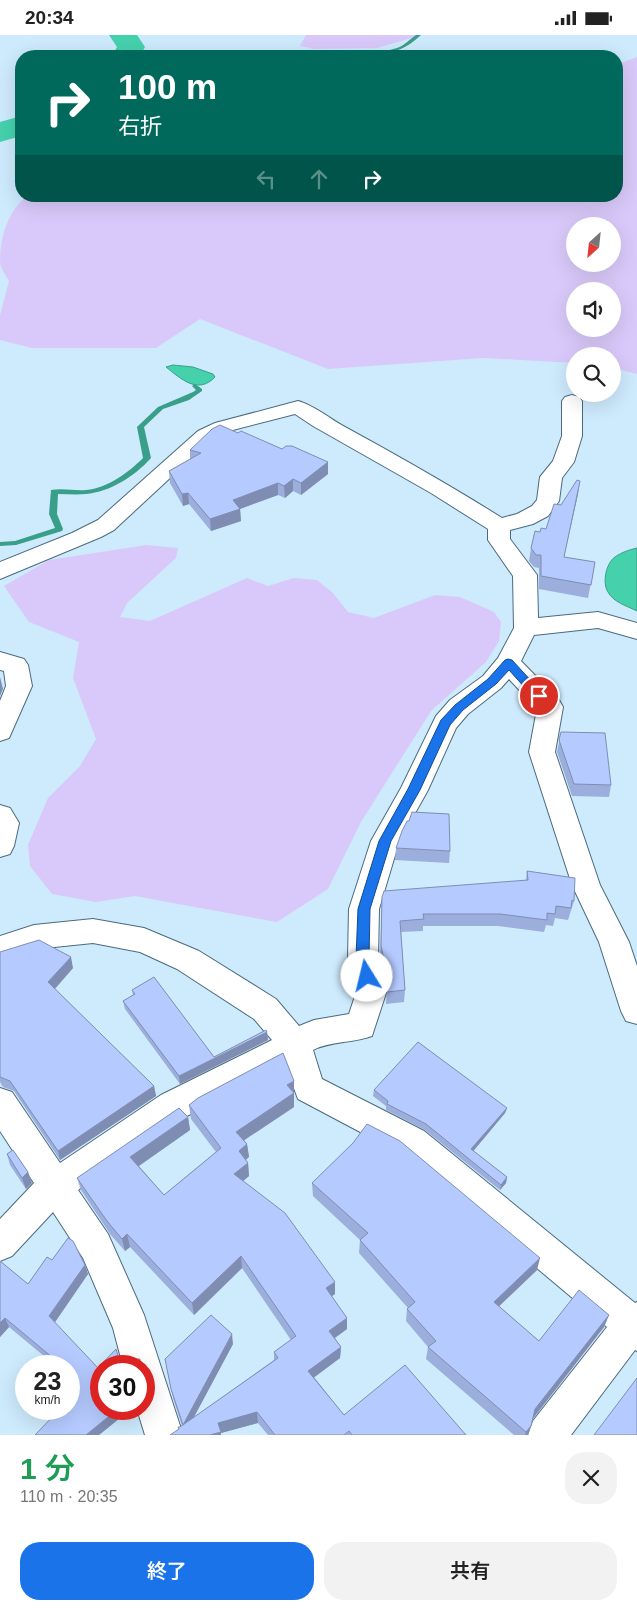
<!DOCTYPE html>
<html lang="ja">
<head>
<meta charset="utf-8">
<style>
	body { margin:0; font-family:Arial,"Noto Sans JP",sans-serif; background:#f2f2f2; color:#222; height:100vh; display:flex; flex-direction:column; font-size:19px; white-space:nowrap }
	* { box-sizing:border-box; margin:0 }
	p { font-size:16px; color:#767676 }
	.icon { flex:none; width:28px; height:28px; fill:none; stroke:currentColor; stroke-width:2; stroke-linecap:round; stroke-linejoin:round }
	.map { position:relative; height:1400px; overflow:hidden }
	.side { display:flex; flex-direction:column; background:#fff; flex:1 }
	.side>* { flex:none }
	.hud { position:absolute; left:15px; top:15px; width:608px; height:152px; border-radius:20px; box-shadow:0 5px 20px #0002; background:#00695c; color:#fff; overflow:hidden }
	.needle { width:32px; rotate:207deg }
	.buttons { position:absolute; left:566px; top:182px; display:grid; gap:10px }
	.buttons a { display:grid; place-items:center; width:55px; height:55px; border-radius:50%; background:#fff; box-shadow:0 5px 20px #0002; font-size:25px }
	.speed { position:absolute; left:15px; top:1320px; display:flex; gap:10px; font-size:25px; font-weight:700; text-align:center }
	.speed>* { display:grid; place-content:center; width:65px; height:65px; border-radius:50%; background:#fff; box-shadow:0 5px 20px #0002; line-height:1 }
	.speed small { font-size:12px; font-weight:400 }
	.speed .limit { border:8px solid #d22; background:#fff; color:#111 }
	.pin { position:absolute; display:grid; place-items:center; width:42px; height:42px; color:#fff; margin:-21px; border:2px solid #fff; border-radius:50%; box-shadow:0 1px 5px #0007 }
	.me { position:absolute; width:55px; margin:-28px; rotate:351deg; stroke-linejoin:round; filter:drop-shadow(0 0 4px #0008) }
	.turn { display:flex; align-items:center; gap:18px; height:105px; padding:0 20px; font-size:22px }
	.turn .icon { width:65px; height:65px; stroke-width:2.5 }
	.turn b { display:block; font-size:35px; line-height:42px }
	.lanes { display:flex; align-items:center; height:48px; padding:0 20px; background:#0003; justify-content:center; gap:25px; direction:ltr }
	.lanes .off { opacity:.35 }
	.round { display:grid; place-items:center; flex:none; width:52px; height:52px; border-radius:20px; background:#f2f2f2 }
	.headline { display:flex; align-items:center; justify-content:space-between; height:85px; padding:0 20px }
	h1 { font-size:30px; font-weight:600; line-height:38px; color:#1e9e55 }
	.cta { display:flex; gap:10px; margin-top:auto; padding:10px 20px }
	.cta a { flex:1; height:58px; border-radius:20px; background:#1a73e8; color:#fff; font-size:20px; font-weight:600; line-height:58px; text-align:center }
	.cta a+a { background:#f2f2f2; color:#222 }
	.status { display:flex; justify-content:space-between; align-items:center; height:35px; padding:0 25px; background:#fff; direction:ltr }
	.status svg { height:14px; fill:currentColor }
	.map>svg:first-child { display:block }
</style>
</head>
<body>
<div class="status"><b>20:34</b><svg viewBox="0 0 49 12"><path d="M0 12V9h3v3zM5 12V6h3v6zM10 12V3h3v9zM15 12V0h3v12zM26 1h20v11H26zM47 4h2v5h-2z"/></svg></div>
<div class="map">
<svg width="637" height="1400" viewBox="0 0 637 1400">
	<rect width="100%" height="100%" fill="#ceeafd"/>
	<g fill="#d9c9fa" fill-rule="evenodd">
		<polygon points="306,0 422,0 377,13 314,14 300,11"/>
		<path d="M637,22V339L613,333L612,321H575V328L483,323L328,334L200,284L156,313H32L0,305V280L9,246C6,241 1,234 0,228C0,203 7,177 27,161H616V30ZM575,191H612V229H575ZM575,256H612V294H575Z"/>
		<polygon points="146,510 178,513 176,523 127,568 120,582 150,586 247,543 268,551 294,543 317,545 333,558 348,577 374,583 435,560 460,562 494,577 501,587 499,606 486,627 431,676 361,787 328,854 277,887 135,861 96,867 52,859 30,831 28,810 48,763 80,731 96,704 73,643 79,607 29,587 4,551 49,525"/>
	</g>
	<g fill="#46d1ad" stroke="#399f88">
		<path d="M173,330L193,332L213,339L215,342C198,360 181,344 166,332Z"/>
		<path d="M637,513V576C627,571 613,567 608,557C602,548 606,528 615,522C622,517 629,515 637,513Z"/>
	</g>
	<g fill="none" stroke-linecap="round" stroke-linejoin="round">
		<g fill="#399f88" fill-rule="evenodd">
			<path d="M416,0H421C395,24 380,18 347,19C339,20 332,22 324,21C345,11 374,21 397,13C404,11 410,4 416,0Z"/>
			<path d="M195,349L202,354V356L189,365L163,374L144,392L151,423C135,441 110,457 86,459C76,460 67,459 58,459L57,479L63,494L62,496L16,510L0,511V507L15,506L55,493L49,479L51,455C63,453 75,456 86,455C108,453 129,437 143,423L137,392L138,391L158,372L193,357L196,355L192,351Z"/>
		</g>
		<g fill="#46d1ad" fill-rule="evenodd">
			<polygon points="109,0 137,0 145,12 140,21 112,21 117,12"/>
			<polygon points="21,81 21,101 0,107 0,87"/>
		</g>
		<defs>
			<g id="street">
				<path d="M572,360L579,362L582,366V401L574,427L562,443L559,466L548,481L533,489L510,495V504L537,540L538,583L598,577L637,588V604L598,593L534,600L521,626L559,665L563,672L555,717L600,850L629,907L637,931V989L626,986L621,976L599,907L572,850L529,717L537,674L509,644L501,653L468,679L456,693L428,755L399,807L379,874L378,923L386,958L372,1001C353,1008 330,1006 313,1015L322,1044L424,1096L635,1268L637,1267V1316L635,1315L571,1400H528L533,1386L607,1292L400,1118L298,1064L285,1029L185,1082L78,1155L108,1199L144,1280L183,1400H145L137,1374H144V1331H123L113,1293L83,1223L53,1177L12,1221L0,1226V1184L34,1148L0,1096V1053L12,1057L60,1128L161,1060L272,1005L254,984L177,934L140,917L93,908L35,914L0,927V901L34,890L93,884L144,893L199,916L276,964L299,991L314,985L349,979L356,958L348,923L349,874L371,806L401,753L436,681L450,665L483,641L498,623L514,593L513,541L488,505V494L431,458L313,391L295,379L229,396L212,404L114,495L101,502L0,544V527L72,498L98,485L198,396L215,388L298,366C314,370 330,384 345,392C398,421 451,451 502,483L517,479L532,471L537,465L540,442L553,426L562,401V366L565,362Z"/>
				<polygon points="0,617 24,624 28,630 32,651 9,703 0,706 0,666 6,651 4,636 0,635"/>
				<polygon points="0,770 10,773 19,788 14,811 10,819 0,822"/>
			</g>
		</defs>
		<use href="#street" stroke="#4a6b7e" stroke-width="2"/>
		<use href="#street" fill="#fff" fill-rule="evenodd"/>
	</g>
	<g fill="#9caedb">
		<polygon points="238,398 282,414 328,427 328,439 301,460 293,456 285,463 278,460 240,474 241,486 211,496 189,469 183,471 170,448 169,436 190,424 190,415"/>
		<polygon points="578,459 564,522 595,527 588,563 539,554 539,533 534,532 529,526 531,513 540,497 546,494 561,470"/>
		<polygon points="561,697 611,750 609,762 572,761 557,717"/>
		<polygon points="396,813 450,816 449,828 395,825"/>
		<polygon points="527,836 574,866 568,885 555,883 553,891 546,890 544,897 498,891 423,891 423,896 401,897 405,955 404,967 386,969 387,956 380,923 382,862 526,845"/>
		<polygon points="0,917 73,933 55,954 154,1051 156,1061 60,1125 14,1056 3,1052 0,1047"/>
		<polygon points="132,955 214,1022 267,997 268,1005 180,1049 125,974 123,966 133,960"/>
		<polygon points="294,1046 294,1072 244,1105 247,1109 249,1122 246,1125 248,1128 249,1141 243,1146 335,1259 332,1261 347,1294 335,1303 341,1312 340,1323 314,1342 344,1380 466,1400 268,1400 258,1388 221,1398 180,1392 182,1391 173,1363 165,1324 233,1309 193,1383 274,1325 274,1317 291,1305 242,1233 194,1280 130,1212 125,1216 110,1199 81,1155 77,1143 188,1082 190,1095 139,1131 164,1160 216,1117 191,1084 189,1070"/>
		<polygon points="374,1055 507,1073 505,1078 473,1116 507,1142 506,1148 500,1155 425,1095 386,1075 386,1071 373,1061"/>
		<polygon points="7,1119 28,1137 32,1148 26,1154 10,1130"/>
		<polygon points="312,1148 537,1235 499,1271 539,1306 609,1280 604,1292 533,1383 528,1400 514,1400 426,1324 428,1312 406,1286 407,1274 408,1273 359,1218 360,1205 313,1161"/>
		<polygon points="52,1225 85,1230 88,1239 55,1287 101,1374 131,1374 99,1400 35,1400 69,1374 69,1331 56,1331 9,1292 0,1302 0,1226 28,1249"/>
	</g>
	<g fill="#7f8db2">
		<polygon points="328,427 328,439 301,460 301,448"/>
		<polygon points="293,444 293,456 285,463 284,451"/>
		<polygon points="580,446 578,459 561,535 564,522"/>
		<polygon points="278,448 278,460 240,474 241,486 211,496 210,484 233,465"/>
		<polygon points="188,458 189,469 183,471 182,459"/>
		<polygon points="0,642 3,654 0,661"/>
		<polygon points="71,922 73,933 51,958 48,947"/>
		<polygon points="267,997 268,1005 180,1049 179,1041"/>
		<polygon points="294,1046 294,1072 237,1110 236,1097 287,1050"/>
		<polygon points="154,1051 156,1061 60,1125 58,1116"/>
		<polygon points="507,1073 505,1078 470,1120 471,1114"/>
		<polygon points="188,1082 190,1095 133,1135 130,1122"/>
		<polygon points="247,1109 249,1122 240,1129 239,1116"/>
		<polygon points="248,1128 249,1141 236,1152 234,1139"/>
		<polygon points="28,1137 32,1148 26,1154 22,1143"/>
		<polygon points="507,1142 506,1148 500,1155 501,1150"/>
		<polygon points="127,1199 130,1212 125,1216 122,1204"/>
		<polygon points="241,1221 242,1233 194,1280 192,1268"/>
		<polygon points="540,1223 537,1235 491,1279 494,1267"/>
		<polygon points="85,1230 88,1239 53,1290 49,1281"/>
		<polygon points="335,1247 335,1259 326,1265 326,1253"/>
		<polygon points="609,1280 604,1292 532,1385 535,1374"/>
		<polygon points="5,1283 9,1292 0,1302 0,1288"/>
		<polygon points="347,1283 347,1294 329,1307 329,1296"/>
		<polygon points="232,1299 233,1309 185,1399 183,1390"/>
		<polygon points="341,1312 340,1323 308,1347 308,1336"/>
		<polygon points="118,1374 131,1374 99,1400 86,1400"/>
		<polygon points="257,1377 258,1388 221,1398 221,1400 210,1400 218,1388"/>
		<polygon points="531,1391 528,1400 525,1400 526,1397"/>
	</g>
	<g fill="#b5caff" stroke="#7f8db2">
		<polygon points="220,390 238,398 241,396 282,414 286,411 292,411 328,427 301,448 293,444 284,451 278,448 233,465 240,474 210,484 188,458 182,459 169,436 201,418 190,415 212,394"/>
		<polygon points="577,445 580,446 564,522 595,527 591,550 541,541 541,520 536,520 531,513 535,496 540,497 541,493 546,494 554,469 561,470"/>
		<polygon points="561,697 605,698 611,750 574,749 559,705"/>
		<polygon points="412,777 449,779 450,816 396,813 402,796 407,786 409,786"/>
		<polygon points="527,836 575,843 574,866 572,865 571,873 556,871 555,879 547,878 547,885 500,879 423,879 424,884 400,886 405,955 387,957 389,946 381,911 382,862 384,856 528,845"/>
		<polygon points="39,905 71,922 48,947 154,1051 58,1116 10,1046 0,1042 0,917"/>
		<polygon points="154,942 214,1022 266,995 267,997 179,1041 123,966 135,959 132,955"/>
		<polygon points="418,1007 507,1073 471,1114 507,1142 501,1150 426,1089 387,1069 388,1066 374,1055"/>
		<polygon points="283,1018 294,1046 287,1050 294,1058 236,1097 247,1109 239,1116 248,1128 234,1139 285,1178 335,1247 326,1253 347,1283 329,1296 341,1312 308,1336 344,1380 405,1330 466,1400 352,1400 349,1396 344,1400 275,1400 257,1377 218,1388 221,1397 210,1400 170,1400 179,1394 178,1392 180,1392 278,1323 274,1317 296,1301 241,1221 192,1268 127,1199 122,1204 107,1186 77,1143 179,1073 188,1082 130,1122 164,1160 221,1113 189,1070 198,1063"/>
		<polygon points="367,1089 400,1106 540,1223 494,1267 539,1306 579,1255 609,1280 535,1374 531,1391 526,1397 428,1312 436,1306 407,1274 415,1267 360,1205 368,1198 312,1148 353,1108"/>
		<polygon points="13,1115 28,1137 22,1143 7,1119"/>
		<polygon points="68,1203 73,1206 85,1230 49,1281 98,1333 116,1314 119,1324 140,1324 140,1331 101,1331 101,1374 118,1374 86,1400 35,1400 60,1374 69,1374 69,1331 56,1331 59,1328 5,1283 0,1288 0,1226 28,1249 47,1222 52,1225"/>
		<polygon points="211,1280 232,1299 183,1390 171,1354 165,1324"/>
		<polygon points="637,1343 637,1400 594,1400"/>
	</g>
	<polygon fill="#1a73e8" stroke="#114b97" points="508,624 512,625 545,661 539,665 535,664 509,635 496,649 463,675 450,690 420,755 391,806 370,874 369,923 373,941 371,945 367,946 362,945 356,923 358,874 379,806 408,754 441,685 455,670 488,644 505,625"/>
</svg>
<div class="buttons">
<a><svg class="needle" viewBox="-14 -14 28 28"><path d="M0-13l5 13h-10z" fill="#e53935"/><path d="M0 13l5-13h-10z" fill="#767676"/></svg></a>
<a><svg class="icon" aria-label="sound" viewBox="0 0 24 24"><path d="M4 9h4l5-4v14l-5-4H4zM17 9q2 3 0 6"/></svg></a>
<a><svg class="icon" aria-label="search" viewBox="0 0 24 24"><circle cx="10" cy="10" r="6"/><path d="M15 15l6 6"/></svg></a>
</div>
<div class="speed"><div>23<small>km/h</small></div><div class="limit">30</div></div>
<div class="pin" style="left:539px;top:661px;background:#d93025"><svg class="icon" aria-label="arrive" viewBox="0 0 24 24"><path d="M6 21V4h12l-3 4 3 4H6"/></svg></div>
<svg class="me" style="left:367px;top:941px" viewBox="-20 -20 40 40"><circle r="19" fill="#fff"/><path d="M0-13L10 11 0 6-10 11z" fill="#1a73e8"/></svg>
<div class="hud">
<div class="turn"><svg class="icon" aria-label="right" viewBox="0 0 24 24"><path d="M7 20v-9h11M14 6l5 5-5 5"/></svg><div><b>100 m</b>右折</div></div>
<div class="lanes"><svg class="icon off" aria-label="left" viewBox="0 0 24 24"><path d="M17 20v-9H6M10 6l-5 5 5 5"/></svg><svg class="icon off" aria-label="ahead" viewBox="0 0 24 24"><path d="M12 20V5M6 11l6-6 6 6"/></svg><svg class="icon" aria-label="right" viewBox="0 0 24 24"><path d="M7 20v-9h11M14 6l5 5-5 5"/></svg></div>
</div>
</div>
<section class="side">
<div class="headline"><div><h1>1 分</h1><p>110 m · 20:35</p></div><a class="round"><svg class="icon" aria-label="close" viewBox="0 0 24 24"><path d="M6 6l12 12M18 6L6 18"/></svg></a></div>
<div class="cta"><a>終了</a><a>共有</a></div>
</section>
</body>
</html>
